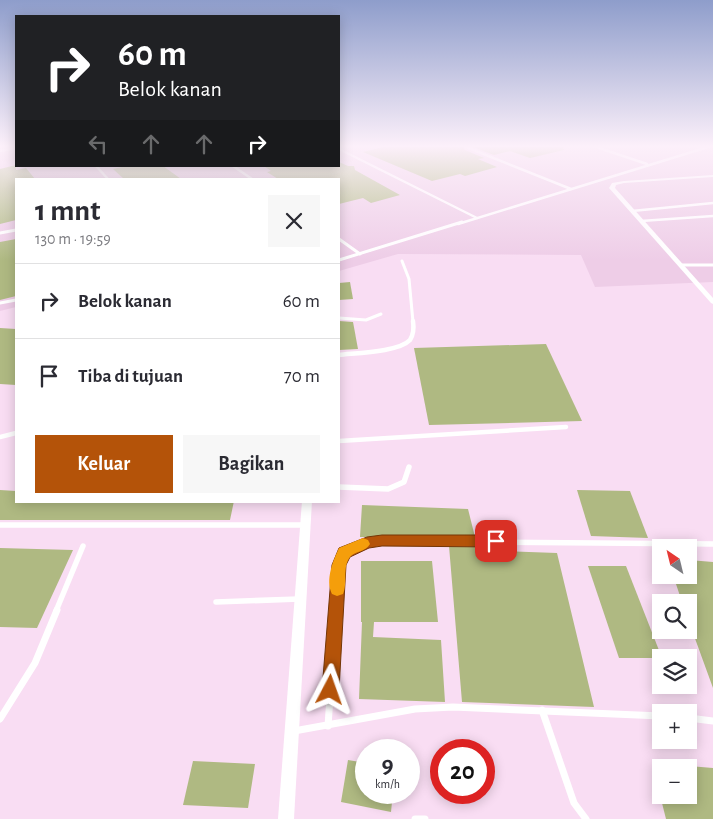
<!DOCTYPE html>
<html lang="id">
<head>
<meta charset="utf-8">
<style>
	body { margin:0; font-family:"Alegreya Sans",sans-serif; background:#f7f7f7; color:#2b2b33; height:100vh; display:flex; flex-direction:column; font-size:19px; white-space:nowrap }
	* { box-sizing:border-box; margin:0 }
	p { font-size:16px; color:#7c7c81 }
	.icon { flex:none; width:28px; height:28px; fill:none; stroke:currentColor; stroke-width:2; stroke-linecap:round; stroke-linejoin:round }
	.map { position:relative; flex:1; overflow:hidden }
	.side { position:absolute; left:15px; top:178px; width:325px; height:325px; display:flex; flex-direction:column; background:#fff; border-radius:0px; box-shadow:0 2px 12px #0003 }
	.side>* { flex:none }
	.banner { position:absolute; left:15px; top:15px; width:325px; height:152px; border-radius:0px; box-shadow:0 2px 12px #0003; background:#202124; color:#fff; overflow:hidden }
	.needle { width:32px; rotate:325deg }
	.controls { position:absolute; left:652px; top:539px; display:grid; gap:10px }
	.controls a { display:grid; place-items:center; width:45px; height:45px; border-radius:0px; background:#fff; box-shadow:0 2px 12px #0003; font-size:25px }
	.speed { position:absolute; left:355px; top:739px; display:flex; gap:10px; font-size:25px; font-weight:700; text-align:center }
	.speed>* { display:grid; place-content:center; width:65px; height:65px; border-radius:50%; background:#fff; box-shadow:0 2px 12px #0003; line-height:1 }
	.speed small { font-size:12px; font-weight:400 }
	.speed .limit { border:8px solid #d22; background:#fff; color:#111 }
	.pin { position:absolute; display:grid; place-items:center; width:42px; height:42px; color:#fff; margin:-21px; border-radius:10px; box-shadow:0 2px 8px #0006 }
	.me { position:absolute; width:55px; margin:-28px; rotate:4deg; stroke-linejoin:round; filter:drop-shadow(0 0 4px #0008) }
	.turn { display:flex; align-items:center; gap:18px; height:105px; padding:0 20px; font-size:22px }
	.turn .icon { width:65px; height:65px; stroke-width:2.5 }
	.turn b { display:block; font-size:35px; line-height:42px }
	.lanes { display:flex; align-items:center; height:48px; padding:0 20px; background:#0003; justify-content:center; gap:25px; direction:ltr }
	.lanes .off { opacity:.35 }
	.round { display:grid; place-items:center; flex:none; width:52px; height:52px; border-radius:0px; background:#f7f7f7 }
	.head { display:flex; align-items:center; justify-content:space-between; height:85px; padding:0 20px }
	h1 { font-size:30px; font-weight:600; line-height:38px }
	.button { display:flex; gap:10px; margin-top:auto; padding:10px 20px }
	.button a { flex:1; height:58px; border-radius:0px; background:#b45309; color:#fff; font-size:20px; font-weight:600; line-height:58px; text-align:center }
	.button a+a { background:#f7f7f7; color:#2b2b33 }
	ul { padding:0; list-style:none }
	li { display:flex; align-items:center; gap:15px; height:75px; padding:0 20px; border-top:1px solid #e1e1e2 }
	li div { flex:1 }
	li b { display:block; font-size:19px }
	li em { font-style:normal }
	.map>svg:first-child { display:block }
</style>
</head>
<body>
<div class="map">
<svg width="713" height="819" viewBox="0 0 713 819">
	<rect width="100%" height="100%" fill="#f9ddf3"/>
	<polygon fill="#eecde7" points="0,147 16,147 16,166 339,166 339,147 713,147 713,282 595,287 581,255 398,254 339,271 339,179 16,179 16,307 0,311"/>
	<g fill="#afb982">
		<polygon points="383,147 463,147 465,150 484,158 478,159 497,167 465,176 460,174 432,181 363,152"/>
		<polygon points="473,147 563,147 564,150 530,158 510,151 494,155"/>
		<polygon points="339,162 348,166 354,166 355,170 400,195 371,203 363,198 339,204 339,179 278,179 267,172 271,171 264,166 339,166"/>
		<polygon points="16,165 16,170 26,168 35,179 16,179 16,220 0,224 0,169"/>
		<polygon points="127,166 163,166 181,179 124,179 113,169"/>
		<polygon points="16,239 16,296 0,300 0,242"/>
		<polygon points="350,282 353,299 339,300 339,283"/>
		<polygon points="339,321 353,322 358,349 339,350"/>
		<polygon points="0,328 16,329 16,385 0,384"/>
		<polygon points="546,344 582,421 429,425 414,348"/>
		<polygon points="0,490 16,491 16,501 234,501 230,520 0,520"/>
		<polygon points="577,490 630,491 648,538 591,536"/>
		<polygon points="362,505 468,509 475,537 360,537"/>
		<polygon points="449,546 477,547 477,550 557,553 594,707 462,702"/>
		<polygon points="0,548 73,550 37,628 0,627"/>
		<polygon points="689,560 713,562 713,688 689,622 689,602 682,602 673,575 689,575"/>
		<polygon points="361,561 432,561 438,622 374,622 373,637 441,640 445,702 359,699 362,622 361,622"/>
		<polygon points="588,566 626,566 662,658 619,658"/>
		<polygon points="348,760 366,763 366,792 393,792 391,812 341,802"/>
		<polygon points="193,761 255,764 248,808 183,805"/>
		<polygon points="689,766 713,768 713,819 666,819 660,795 689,795"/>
	</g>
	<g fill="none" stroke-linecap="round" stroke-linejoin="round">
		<g stroke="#fff" stroke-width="2.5">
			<polyline points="466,147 571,189"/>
			<polyline points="596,147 647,164"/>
			<polyline points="339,149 477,218"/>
			<polyline points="0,151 16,148"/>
			<polyline points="96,166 108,179"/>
			<polyline points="233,166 252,179"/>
			<polyline points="632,211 713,203"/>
			<polyline points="641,221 713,216"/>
			<polyline points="458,224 708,147"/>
		</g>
		<g stroke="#fff" stroke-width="3">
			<polyline points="0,233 16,230"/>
			<polyline points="339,239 360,254"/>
			<polyline points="339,260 462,222"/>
			<polyline points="402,261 409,279 413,322"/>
			<polyline points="681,265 713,265"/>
			<polyline points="0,303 16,300"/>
			<polyline points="339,318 366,320 381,314"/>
		</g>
		<g stroke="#fff" stroke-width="4.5">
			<path d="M339,355C355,353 399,352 410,340C414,334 414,328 413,321"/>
			<polyline points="0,437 16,433"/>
			<polyline points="339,441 566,427"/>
		</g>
		<g stroke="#fff" stroke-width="5.5">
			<polyline points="339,487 388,489 404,482 409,467"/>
			<polyline points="0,525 304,525"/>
			<polyline points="216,602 299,599"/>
			<polyline points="56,611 83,546"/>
			<path d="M336,611L339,565C347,550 358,544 375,541L713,544"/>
		</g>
		<g stroke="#fff" stroke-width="7">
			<polyline points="542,710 574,803 586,819"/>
			<polyline points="689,718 713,721"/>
			<polyline points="0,719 35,663 57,610"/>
			<polyline points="328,726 336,610"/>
			<polyline points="294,731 415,709 453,707 661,716"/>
			<polyline points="415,819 425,819"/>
		</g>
		<g fill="#fff" fill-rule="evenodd">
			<polygon points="713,175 713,177 624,183 616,185 615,188 713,298 713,304 711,303 609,188 612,183 624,181"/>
			<polygon points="302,501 312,501 294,819 278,819"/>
		</g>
	</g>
	<linearGradient id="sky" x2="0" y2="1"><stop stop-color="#8e9dcb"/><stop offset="0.56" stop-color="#fcf0fa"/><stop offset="1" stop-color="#fcf0fa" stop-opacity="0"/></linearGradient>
	<rect width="713" height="261" fill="url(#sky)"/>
	<polygon fill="#b45309" stroke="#753606" points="382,535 496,535 501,537 503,541 501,545 496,547 382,546 369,548 350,557 346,565 339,690 337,696 330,699 324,696 322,690 332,565 339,548 367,537"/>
	<path fill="#f59e0b" d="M363,538L368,540L370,544C366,552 355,551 350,557C342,567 348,583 343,594L337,596L332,594C325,580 333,561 339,548Z"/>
</svg>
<div class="controls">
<a><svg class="needle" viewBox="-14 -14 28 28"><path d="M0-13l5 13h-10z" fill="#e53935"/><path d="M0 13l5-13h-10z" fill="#7c7c81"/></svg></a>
<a><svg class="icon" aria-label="search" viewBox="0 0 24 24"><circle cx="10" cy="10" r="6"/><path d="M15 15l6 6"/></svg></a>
<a><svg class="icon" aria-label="layers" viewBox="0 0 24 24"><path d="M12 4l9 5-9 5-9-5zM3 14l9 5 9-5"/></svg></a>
<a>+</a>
<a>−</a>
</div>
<div class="speed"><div>9<small>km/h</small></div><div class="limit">20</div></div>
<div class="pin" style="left:496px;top:541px;background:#d93025"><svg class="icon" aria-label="arrive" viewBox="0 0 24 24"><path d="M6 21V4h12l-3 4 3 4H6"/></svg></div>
<svg class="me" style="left:330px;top:690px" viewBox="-20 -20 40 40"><path d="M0-17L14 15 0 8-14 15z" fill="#b45309" stroke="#fff" stroke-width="4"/></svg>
<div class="banner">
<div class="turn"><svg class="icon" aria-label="right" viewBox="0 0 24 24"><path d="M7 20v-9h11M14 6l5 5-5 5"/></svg><div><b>60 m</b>Belok kanan</div></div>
<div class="lanes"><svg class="icon off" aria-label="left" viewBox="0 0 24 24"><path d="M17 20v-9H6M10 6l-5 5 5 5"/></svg><svg class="icon off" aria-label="ahead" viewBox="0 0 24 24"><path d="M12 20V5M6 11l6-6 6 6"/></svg><svg class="icon off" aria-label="ahead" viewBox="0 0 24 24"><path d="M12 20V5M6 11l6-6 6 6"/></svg><svg class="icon" aria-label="right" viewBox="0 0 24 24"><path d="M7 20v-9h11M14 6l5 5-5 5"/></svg></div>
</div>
<section class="side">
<div class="head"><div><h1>1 mnt</h1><p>130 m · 19:59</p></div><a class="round"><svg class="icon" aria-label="close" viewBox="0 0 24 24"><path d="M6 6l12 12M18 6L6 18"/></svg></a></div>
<ul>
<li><svg class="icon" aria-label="right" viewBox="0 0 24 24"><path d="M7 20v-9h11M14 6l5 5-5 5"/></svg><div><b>Belok kanan</b></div><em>60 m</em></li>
<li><svg class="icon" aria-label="arrive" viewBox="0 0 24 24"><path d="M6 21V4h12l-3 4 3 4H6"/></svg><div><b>Tiba di tujuan</b></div><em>70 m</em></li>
</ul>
<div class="button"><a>Keluar</a><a>Bagikan</a></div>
</section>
</div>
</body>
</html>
